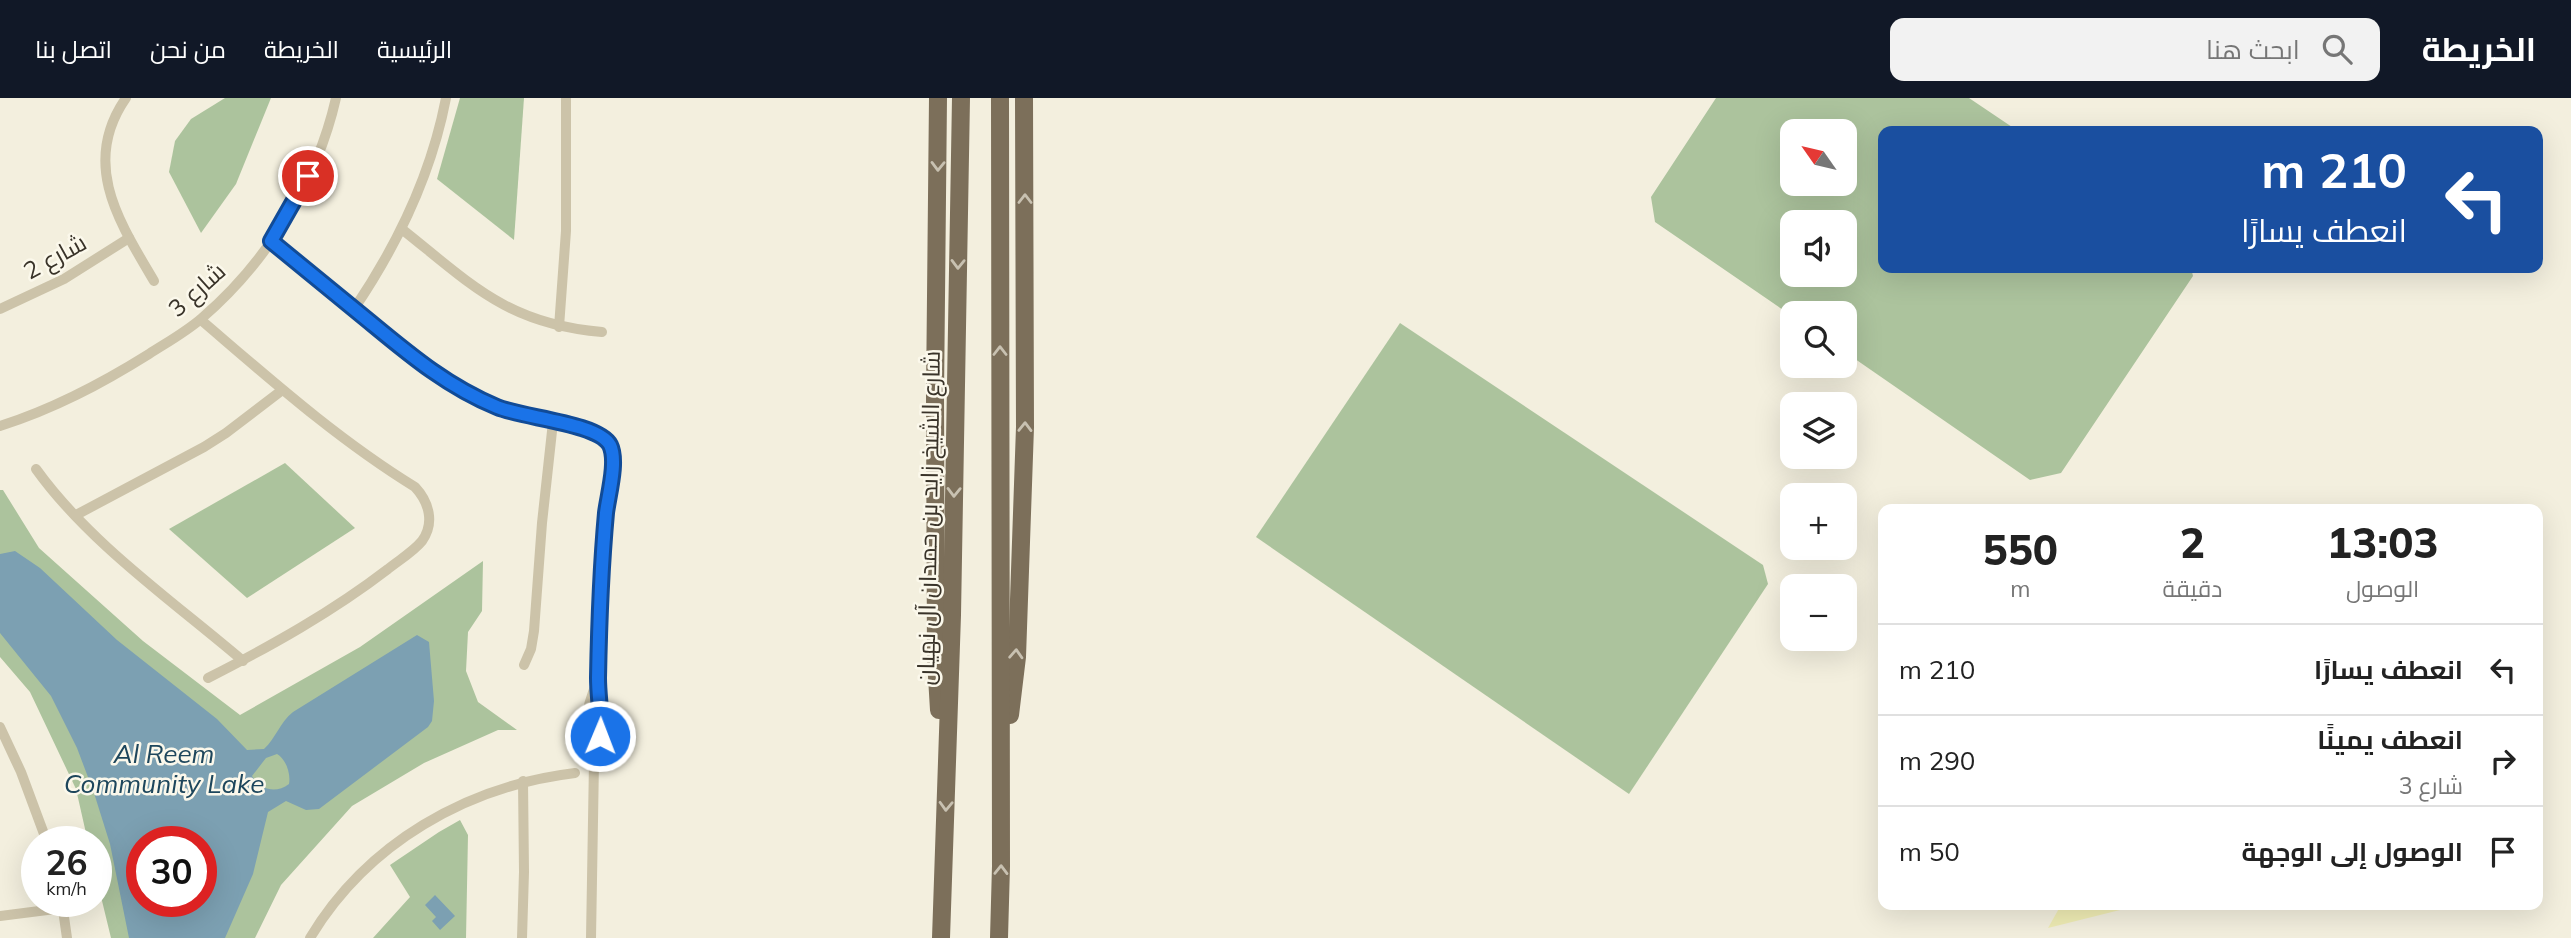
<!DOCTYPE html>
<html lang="ar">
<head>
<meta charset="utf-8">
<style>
	body { margin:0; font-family:Mulish,Cairo,sans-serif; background:#f2f2f2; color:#222; direction:rtl; height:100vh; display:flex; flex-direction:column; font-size:26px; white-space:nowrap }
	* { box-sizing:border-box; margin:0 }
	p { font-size:23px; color:#767676 }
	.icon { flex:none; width:38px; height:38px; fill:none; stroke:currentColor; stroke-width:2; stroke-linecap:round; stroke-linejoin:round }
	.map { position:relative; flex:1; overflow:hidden; direction:ltr }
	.panel { position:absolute; left:1878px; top:406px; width:665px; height:406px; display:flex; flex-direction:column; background:#fff; border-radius:14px; box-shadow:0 7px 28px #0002; direction:rtl }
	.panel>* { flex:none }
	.top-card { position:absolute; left:1878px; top:28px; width:665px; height:147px; border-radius:14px; box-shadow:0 7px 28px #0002; direction:rtl; background:#1a4fa0; color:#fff; overflow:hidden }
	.needle { width:46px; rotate:304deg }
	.buttons { position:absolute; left:1780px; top:21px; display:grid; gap:14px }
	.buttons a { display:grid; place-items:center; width:77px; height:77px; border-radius:14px; background:#fff; box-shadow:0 7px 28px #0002; font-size:35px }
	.speed { position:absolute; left:21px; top:728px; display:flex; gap:14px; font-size:35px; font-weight:700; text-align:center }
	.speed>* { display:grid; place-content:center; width:91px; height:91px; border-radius:50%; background:#fff; box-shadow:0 7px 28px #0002; line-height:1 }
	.speed small { font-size:18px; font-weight:400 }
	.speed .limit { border:10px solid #d22; background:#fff; color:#111 }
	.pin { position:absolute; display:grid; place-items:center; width:60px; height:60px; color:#fff; margin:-30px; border:4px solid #fff; border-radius:50%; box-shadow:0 2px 7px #0007 }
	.me { position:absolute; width:77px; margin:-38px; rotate:1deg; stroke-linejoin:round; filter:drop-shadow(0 0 5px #0008) }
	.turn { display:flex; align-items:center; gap:24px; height:147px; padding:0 21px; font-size:32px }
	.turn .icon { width:91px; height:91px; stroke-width:2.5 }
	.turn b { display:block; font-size:49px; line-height:60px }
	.eta { display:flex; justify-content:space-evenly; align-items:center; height:119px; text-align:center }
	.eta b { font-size:42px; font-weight:800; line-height:49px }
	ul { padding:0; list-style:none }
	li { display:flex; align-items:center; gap:21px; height:91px; padding:0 21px; border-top:2px solid #e0e0e0 }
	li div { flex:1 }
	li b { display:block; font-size:26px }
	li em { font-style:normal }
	header { display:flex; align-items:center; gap:42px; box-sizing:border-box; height:98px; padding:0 35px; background:#111827; color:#fff }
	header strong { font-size:33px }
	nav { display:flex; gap:38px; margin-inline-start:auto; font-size:24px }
	.search { width:490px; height:63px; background:#f2f2f2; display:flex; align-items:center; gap:18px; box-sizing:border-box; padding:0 24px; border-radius:14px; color:#767676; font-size:26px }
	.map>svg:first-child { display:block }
</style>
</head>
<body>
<header>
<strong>الخريطة</strong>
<div class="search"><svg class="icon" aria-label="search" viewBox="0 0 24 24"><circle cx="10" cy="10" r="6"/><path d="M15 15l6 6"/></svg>ابحث هنا</div>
<nav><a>الرئيسية</a><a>الخريطة</a><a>من نحن</a><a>اتصل بنا</a></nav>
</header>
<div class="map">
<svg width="2571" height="840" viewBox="0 0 2571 840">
	<rect width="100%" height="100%" fill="#f3efde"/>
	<g fill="#acc39d" fill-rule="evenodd">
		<polygon points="225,0 271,0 236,86 201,135 169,74 175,43 191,21"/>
		<polygon points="460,0 524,0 514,142 437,81"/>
		<path d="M1716,0H1969L2018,33H1883V170H2191L2193,178L2061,375L2030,382L1845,254L1844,215H1792V218L1655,124L1651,99ZM1844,33V86H1792V33ZM1844,124V177H1792V124Z"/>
		<polygon points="1400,225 1763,467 1768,486 1629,696 1256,439"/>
		<polygon points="285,365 355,430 247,500 169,431"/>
		<path d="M0,392H3L39,450L143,543L240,617L360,549L483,463L482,513L468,534L466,573L478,604L517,632H498L424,665L352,708L281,787L255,840H111L96,778V744H88L76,691L30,594L0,559ZM142,744H201V803H142Z"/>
		<polygon points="460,722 468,737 466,840 373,840 410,799 390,767 439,734"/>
	</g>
	<polygon fill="#efecb4" points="2061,807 2159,807 2136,808 2048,830"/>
	<g fill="#7ca0b2" fill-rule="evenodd">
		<path d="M15,453L40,470L117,542L217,621L247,652L264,651C276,640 280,624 293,614L417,537L429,544L434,603L432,623L428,629L319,711L306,712L286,703L268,714L253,776L225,840H129L110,746L94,695L77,650L51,598L0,535V456ZM277,656C286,661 291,676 289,686C276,696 260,692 252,678L266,660ZM142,744H201V803H142Z"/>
		<polygon points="435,797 455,818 440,832 432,823 436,819 425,807"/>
	</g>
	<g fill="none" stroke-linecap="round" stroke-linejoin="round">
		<g stroke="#ccc3a9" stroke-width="10">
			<path d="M126,0C80,66 120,125 154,183"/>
			<path d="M403,132C472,187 508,226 602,234"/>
			<polyline points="271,143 419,264 454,288 484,303 518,316 590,332 601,338 609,347 613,363 604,443 598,583 601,624 594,664 591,840"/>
			<polyline points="0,211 64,181 129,140"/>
			<path d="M354,211C398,146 431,78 446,0"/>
			<path d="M201,222C270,281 337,341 415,389C429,404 435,425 422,443C413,454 399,462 388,471C332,514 271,548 208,580"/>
			<polyline points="559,229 566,133 566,0"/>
			<path d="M0,328C54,311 101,286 149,256C166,245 186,234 202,220C267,164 317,84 336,0"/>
			<path d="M36,371C89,445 174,504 243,563"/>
			<polyline points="76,417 204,349 226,335 281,293"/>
			<polyline points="524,567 531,551 534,533 542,425 553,324"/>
			<polyline points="0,629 21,674 47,744"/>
			<path d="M594,664C583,636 584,610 598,583"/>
			<polyline points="62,805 67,840"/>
			<polyline points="0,818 63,810"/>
			<path d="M310,840C367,745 467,688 575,675"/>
			<polyline points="522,840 524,774 523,683"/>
		</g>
		<g stroke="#7c6f5a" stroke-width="18">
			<polyline points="938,0 935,298 936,562 939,612"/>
			<polyline points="1010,617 1017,559 1025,329 1024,0"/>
			<polyline points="941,840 952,517 961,0"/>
			<polyline points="999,840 1001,768 1000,0"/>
		</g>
	</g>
	<defs><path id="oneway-chevron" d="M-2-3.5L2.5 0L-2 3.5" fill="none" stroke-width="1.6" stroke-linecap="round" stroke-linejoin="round" transform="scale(1.75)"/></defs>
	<g stroke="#c8c1b1">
		<use href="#oneway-chevron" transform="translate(938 68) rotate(91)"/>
		<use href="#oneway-chevron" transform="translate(1025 101) rotate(-90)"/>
		<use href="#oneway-chevron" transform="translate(958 166) rotate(91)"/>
		<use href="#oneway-chevron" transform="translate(1000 253) rotate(-90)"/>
		<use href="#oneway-chevron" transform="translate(1025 329) rotate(-89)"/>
		<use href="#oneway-chevron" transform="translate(954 394) rotate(91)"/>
		<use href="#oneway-chevron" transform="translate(1016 556) rotate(-87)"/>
		<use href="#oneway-chevron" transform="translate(946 708) rotate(92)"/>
		<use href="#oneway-chevron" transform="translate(1001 772) rotate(-89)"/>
	</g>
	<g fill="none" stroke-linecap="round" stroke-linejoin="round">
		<defs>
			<path id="route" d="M308,78L271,143C304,170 337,197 370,224C410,257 448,289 497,309C523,320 598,325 610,347C618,363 608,398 606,415C601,470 599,525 598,580C598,599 602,618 600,638"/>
		</defs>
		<use href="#route" stroke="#114b97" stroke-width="18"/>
		<use href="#route" stroke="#1a73e8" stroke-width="12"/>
	</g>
	<g text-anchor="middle" stroke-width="5" stroke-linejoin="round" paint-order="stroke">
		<g font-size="24" fill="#393329" stroke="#fbf8eb">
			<text transform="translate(55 159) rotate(-29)" y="8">شارع 2</text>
			<text transform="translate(197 192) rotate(-42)" y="8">شارع 3</text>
			<text transform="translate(929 420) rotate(-89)" y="8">شارع الشيخ زايد بن حمدان آل نهيان</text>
		</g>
		<g font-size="26" font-style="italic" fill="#1d465c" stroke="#fbf8eb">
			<text x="164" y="665">Al Reem<tspan x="164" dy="30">Community Lake</tspan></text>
		</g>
	</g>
</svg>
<div class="buttons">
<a><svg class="needle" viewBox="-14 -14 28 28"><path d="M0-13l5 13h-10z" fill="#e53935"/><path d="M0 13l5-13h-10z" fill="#767676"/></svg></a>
<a><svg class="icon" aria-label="sound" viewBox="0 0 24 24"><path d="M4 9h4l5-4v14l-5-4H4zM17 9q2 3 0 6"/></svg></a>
<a><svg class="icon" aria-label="search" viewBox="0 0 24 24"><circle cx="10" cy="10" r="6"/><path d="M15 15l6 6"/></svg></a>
<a><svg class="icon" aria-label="layers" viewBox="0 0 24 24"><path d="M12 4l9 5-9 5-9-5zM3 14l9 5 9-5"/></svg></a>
<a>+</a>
<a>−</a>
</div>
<div class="speed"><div>26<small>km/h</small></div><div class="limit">30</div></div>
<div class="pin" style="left:308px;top:78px;background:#d93025"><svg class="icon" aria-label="arrive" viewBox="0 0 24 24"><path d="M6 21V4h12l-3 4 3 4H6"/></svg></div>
<svg class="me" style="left:600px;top:638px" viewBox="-20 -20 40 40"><circle r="17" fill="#1a73e8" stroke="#fff" stroke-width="3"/><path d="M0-11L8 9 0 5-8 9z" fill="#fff"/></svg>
<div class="top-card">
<div class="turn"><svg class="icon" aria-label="left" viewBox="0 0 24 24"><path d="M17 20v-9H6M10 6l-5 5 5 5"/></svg><div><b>210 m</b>انعطف يسارًا</div></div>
</div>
<section class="panel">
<div class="eta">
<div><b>13:03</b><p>الوصول</p></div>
<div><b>2</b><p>دقيقة</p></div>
<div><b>550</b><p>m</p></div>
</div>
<ul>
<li><svg class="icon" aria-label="left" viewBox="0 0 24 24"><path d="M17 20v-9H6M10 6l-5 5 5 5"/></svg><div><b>انعطف يسارًا</b></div><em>210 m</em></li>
<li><svg class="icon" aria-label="right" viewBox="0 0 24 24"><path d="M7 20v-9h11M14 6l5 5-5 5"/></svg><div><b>انعطف يمينًا</b><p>شارع 3</p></div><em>290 m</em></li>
<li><svg class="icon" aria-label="arrive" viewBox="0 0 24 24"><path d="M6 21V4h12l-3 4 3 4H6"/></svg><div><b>الوصول إلى الوجهة</b></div><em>50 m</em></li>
</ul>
</section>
</div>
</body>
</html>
